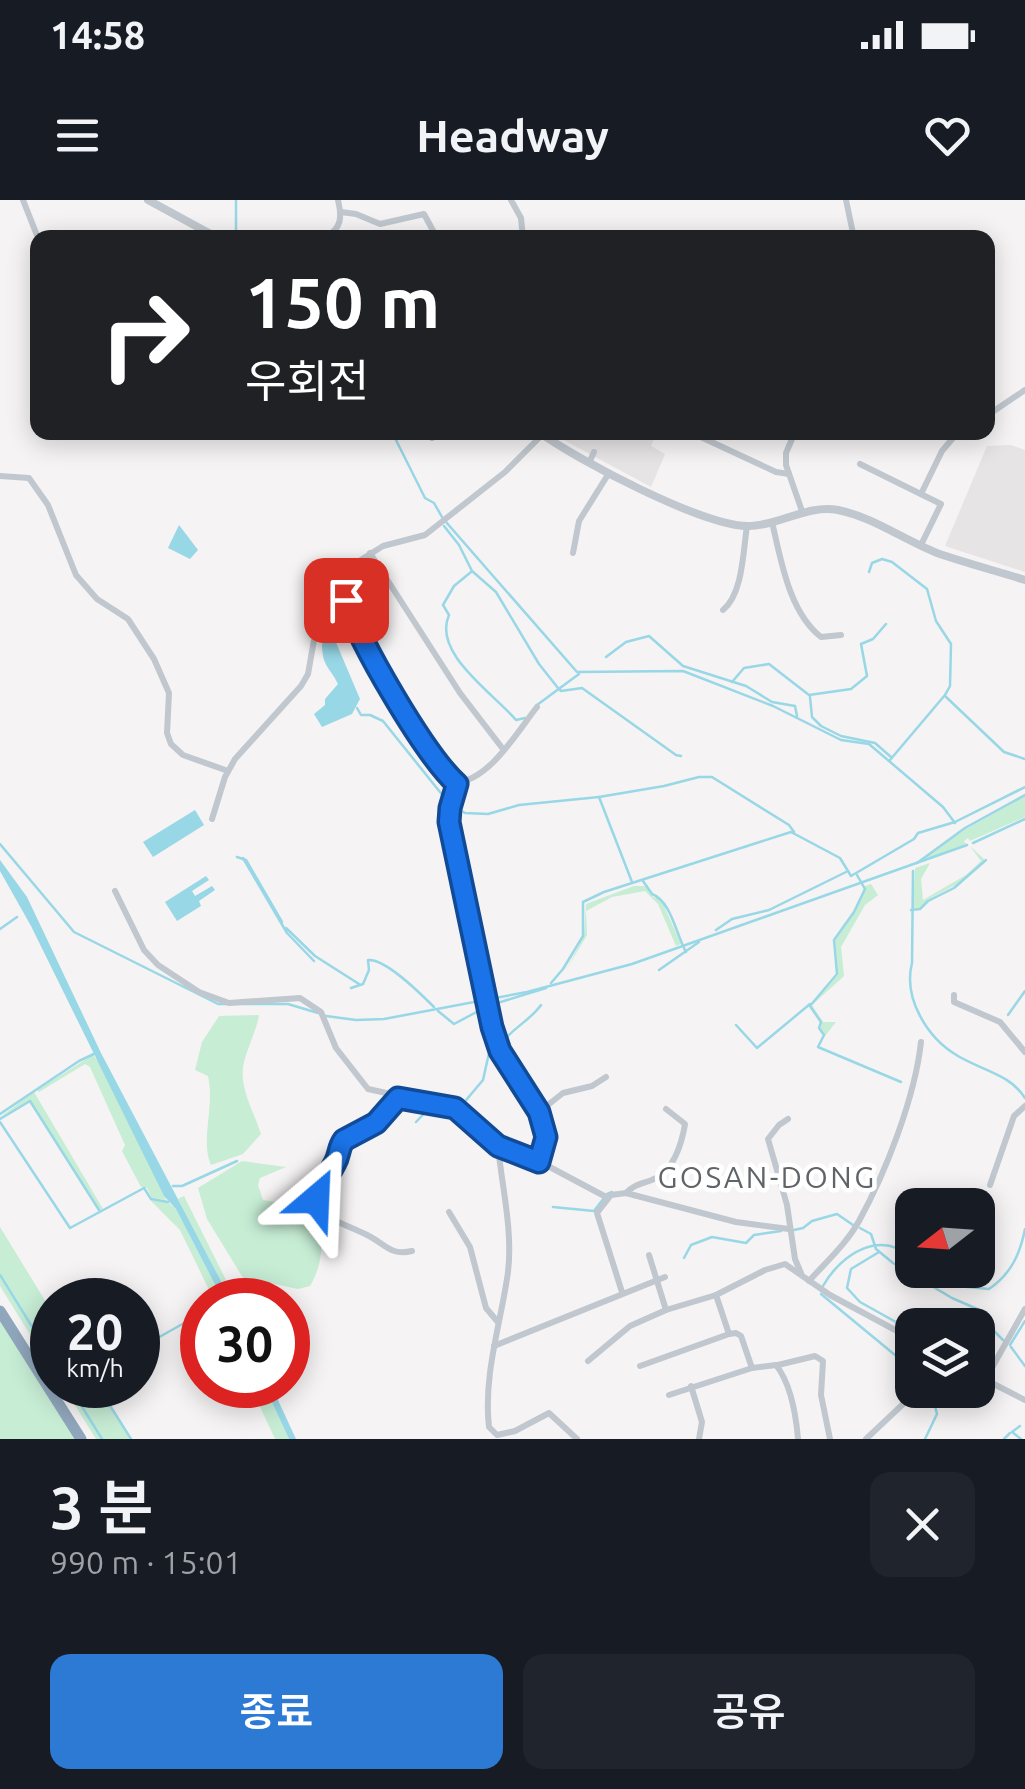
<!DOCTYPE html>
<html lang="ko">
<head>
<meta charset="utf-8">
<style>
	body { margin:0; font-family:Ubuntu,"Noto Sans KR",sans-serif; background:#20242c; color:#f1f3f6; height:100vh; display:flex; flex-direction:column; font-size:38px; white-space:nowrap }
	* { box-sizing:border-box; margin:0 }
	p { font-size:32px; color:#9ea1a6 }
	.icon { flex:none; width:55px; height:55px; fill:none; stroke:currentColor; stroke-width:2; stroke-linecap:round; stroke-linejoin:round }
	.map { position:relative; height:1239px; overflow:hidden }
	.drawer { display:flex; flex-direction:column; background:#171b24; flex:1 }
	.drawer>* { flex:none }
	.hud { position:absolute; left:30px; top:30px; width:965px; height:210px; border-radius:20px; box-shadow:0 5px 25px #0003; background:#202124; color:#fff; overflow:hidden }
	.needle { width:65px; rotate:253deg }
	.buttons { position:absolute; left:895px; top:988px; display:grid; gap:20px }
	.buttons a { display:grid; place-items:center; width:100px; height:100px; border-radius:20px; background:#171b24; box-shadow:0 5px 25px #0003; font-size:50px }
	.speed { position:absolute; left:30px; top:1078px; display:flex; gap:20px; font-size:50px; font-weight:700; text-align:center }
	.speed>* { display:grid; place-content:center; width:130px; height:130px; border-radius:50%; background:#171b24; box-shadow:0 5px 25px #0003; line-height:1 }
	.speed small { font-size:25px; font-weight:400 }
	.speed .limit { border:15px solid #d22; background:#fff; color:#111 }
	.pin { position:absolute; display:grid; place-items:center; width:85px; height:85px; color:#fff; margin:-42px; border-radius:20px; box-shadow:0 5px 15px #0006 }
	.me { position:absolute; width:110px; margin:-55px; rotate:26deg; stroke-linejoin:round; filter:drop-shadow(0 0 8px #0008) }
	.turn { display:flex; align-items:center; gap:35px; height:210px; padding:0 50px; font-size:45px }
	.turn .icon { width:130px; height:130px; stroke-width:2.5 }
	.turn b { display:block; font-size:70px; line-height:85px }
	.round { display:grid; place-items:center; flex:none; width:105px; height:105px; border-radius:20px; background:#20242c }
	.overview { display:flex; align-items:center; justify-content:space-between; height:170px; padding:0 50px }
	h1 { font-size:60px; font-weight:600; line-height:75px }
	.primary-button { display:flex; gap:20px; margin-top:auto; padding:20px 50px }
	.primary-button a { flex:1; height:115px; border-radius:20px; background:#2d7ad5; color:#fff; font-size:40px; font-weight:600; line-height:115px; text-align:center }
	.primary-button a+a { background:#20242c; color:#f1f3f6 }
	.status { display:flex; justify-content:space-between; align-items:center; height:70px; padding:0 50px; background:#171b24; direction:ltr }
	.status svg { height:28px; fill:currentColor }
	header { display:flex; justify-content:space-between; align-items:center; height:130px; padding:0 50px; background:#171b24; font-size:45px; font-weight:600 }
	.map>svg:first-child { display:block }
</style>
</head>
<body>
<div class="status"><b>14:58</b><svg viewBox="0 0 49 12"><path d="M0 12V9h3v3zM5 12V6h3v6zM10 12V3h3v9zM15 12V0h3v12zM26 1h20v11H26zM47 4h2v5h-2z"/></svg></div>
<header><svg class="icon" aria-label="menu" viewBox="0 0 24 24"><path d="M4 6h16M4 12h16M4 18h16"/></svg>Headway<svg class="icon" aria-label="heart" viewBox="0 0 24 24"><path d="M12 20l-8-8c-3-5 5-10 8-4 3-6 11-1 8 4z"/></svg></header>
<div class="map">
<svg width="1025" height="1239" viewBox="0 0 1025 1239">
	<rect width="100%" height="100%" fill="#f5f3f3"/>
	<g fill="#e6e4e4">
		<polygon points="551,233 656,233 651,246 665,254 651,287"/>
		<polygon points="1011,245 1025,250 1025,372 945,346 987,246"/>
	</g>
	<g fill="#c7edd5">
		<polygon points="1025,596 1025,617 970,641 968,638 964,641 966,644 918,662 966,629"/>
		<polygon points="970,646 985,660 961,682 927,700 922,708 913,708 915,668 930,663 921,679 923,700 966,675 981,661"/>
		<polygon points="871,684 878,695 865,705 841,747 844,776 812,805 823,822 836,822 825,836 820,830 822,822 811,806 838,775 835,741 855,712 865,686"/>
		<polygon points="634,686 645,686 653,697 661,699 681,744 676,746 658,704 645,691 612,697 586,711 587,735 566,770 584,736 586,704"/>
		<path d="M259,815C256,832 248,846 244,862C238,887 254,911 261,934L243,954L211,965C200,941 215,907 208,876L195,870L202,842L219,816Z"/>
		<polygon points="93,855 101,865 166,1000 152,998 147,988 141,987 122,951 125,945 90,867 85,864 39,892 37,890"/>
		<polygon points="34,892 103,1009 100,1010 30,900 0,917"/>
		<path d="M242,961L286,967L260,978L258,985L263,1000L275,1002L278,1006L315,1000C322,1030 327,1057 310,1086L298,1089L265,1082L248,1086L207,1019L198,988Z"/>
		<polygon points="184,996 236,1100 231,1100 178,999"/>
		<polygon points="150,1000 169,1003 176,1009 223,1100 214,1100 180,1030"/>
		<polygon points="0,1027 52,1112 52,1170 0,1086"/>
		<polygon points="0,1119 76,1239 0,1239"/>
		<polygon points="90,1185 96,1185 130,1239 96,1239 73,1202 75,1194"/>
		<polygon points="250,1185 264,1185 289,1239 275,1239"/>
	</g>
	<g fill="#98d7e6">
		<polygon points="179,325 198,350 190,359 168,348"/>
		<path d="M332,433L360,499L352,514L322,527L314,514L325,505V499L338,484C330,467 322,467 322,444Z"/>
		<polygon points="195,610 204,625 153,657 143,642"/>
		<polygon points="0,660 27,697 101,853 231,1100 223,1100 176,1009 164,996 31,726 0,671"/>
		<polygon points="206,676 209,680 192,691 195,696 212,686 215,690 199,701 201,706 177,721 165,702"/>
		<polygon points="264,1185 271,1185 296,1239 289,1239"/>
	</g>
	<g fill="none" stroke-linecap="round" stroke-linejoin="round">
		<g stroke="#98d7e6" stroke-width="2.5">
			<polyline points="236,0 236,38"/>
			<polyline points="392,232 425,298 434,303 442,317"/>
			<polyline points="446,322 577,472 683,471 773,506 841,540 869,544 943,607 955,623"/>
			<polyline points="444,326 459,345 472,371 496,392 539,464 558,488 561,491 582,488 676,555 681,556"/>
			<path d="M471,372L454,386L443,405L449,415C432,453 493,493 516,520L525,518"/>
			<polyline points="869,372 872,363 882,359 892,362 927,389 936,421 951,444 950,486 945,495 890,560"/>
			<polyline points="606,457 626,442 649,436 683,466 746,486 772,502 795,506 797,516"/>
			<polyline points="732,482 744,468 769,464 809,495 851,489 867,476 861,444 873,439 886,424"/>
			<polyline points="945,496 1004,552 1025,559"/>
			<polyline points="810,497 812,517 821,526 841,536 875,543 891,557"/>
			<polyline points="537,505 579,474"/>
			<polyline points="357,508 361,515 370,515 383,521 448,602 465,613 488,614 519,605 599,597 632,682"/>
			<polyline points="599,597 664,586 699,577 712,577 789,625 794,632"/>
			<polyline points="973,643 1025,619"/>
			<polyline points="0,644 74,732 218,804 288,804 318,813"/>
			<polyline points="237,657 246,660 282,722"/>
			<polyline points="243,658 287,733 314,761"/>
			<polyline points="917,663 965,628 1025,595"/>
			<path d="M913,671L912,763C903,798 927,838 958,856C981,870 1010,874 1025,898"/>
			<polyline points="857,675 865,689 854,712 834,740 837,774 810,806 821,822 819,828 824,835 818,847 901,882"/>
			<path d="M643,681L652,694C671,701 676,734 686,752"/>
			<polyline points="911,710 920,709 928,701 954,688 986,660"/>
			<polyline points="286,728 315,756 359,784"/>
			<polyline points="0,729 17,717"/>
			<polyline points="716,730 732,719 769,710 846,672"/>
			<polyline points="659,770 699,742"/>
			<polyline points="551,783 563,769 583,736 583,702 604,692 791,632 840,658 851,676 914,639 918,633 955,622 1025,587"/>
			<path d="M351,788L363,784L369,770L368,760C385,758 420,793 434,807"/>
			<polyline points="491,805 546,788"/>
			<polyline points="438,811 454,824 484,808"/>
			<polyline points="1008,815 1025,791"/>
			<polyline points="326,816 356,820 384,819 527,792 632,764 967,645"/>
			<polyline points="736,825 757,848 810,804"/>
			<path d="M501,845C510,829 529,822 541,805"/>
			<polyline points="0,914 79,861 96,853"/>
			<polyline points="0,919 30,901 99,1010"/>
			<polyline points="0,922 70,1028 144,988 151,999 168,1002"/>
			<polyline points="416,922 437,900 462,905 483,880 489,853 494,848"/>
			<polyline points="173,986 182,986 237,961"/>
			<polyline points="553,1007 594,1011 607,994 612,992"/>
			<polyline points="860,1028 871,1034 876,1049 893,1063 952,1098 984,1112 986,1123 1003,1140"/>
			<polyline points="794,1030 803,1028 812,1021 837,1014 853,1025"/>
			<polyline points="879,1052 851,1069 847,1088 860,1102 912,1131"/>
			<polyline points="684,1058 691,1045 712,1037 746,1043 754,1035 781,1031"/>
			<path d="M927,1070L957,1086L989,1089C1011,1074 1020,1054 1025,1029"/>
			<polyline points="0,1075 52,1159"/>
			<path d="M823,1086C841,1054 880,1029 912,1058"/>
			<polyline points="821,1094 912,1169"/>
			<polyline points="1010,1145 1025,1121"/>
			<polyline points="1011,1147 1025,1166"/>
			<polyline points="138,1149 202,1113"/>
			<polyline points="978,1171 983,1175"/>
			<polyline points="68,1185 72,1191"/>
			<polyline points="97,1185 131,1239"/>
			<polyline points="76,1197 102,1239"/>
			<polyline points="1020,1226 1012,1232 1021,1239"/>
			<polyline points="925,1239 937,1214 931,1190"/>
			<polyline points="1004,1239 1010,1233"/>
		</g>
		<g stroke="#c0c7ce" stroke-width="6">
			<polyline points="23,0 38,38"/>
			<polyline points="511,0 521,18 523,38"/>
			<polyline points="846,0 854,38"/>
			<polyline points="341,12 356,14 380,24 424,14 437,38"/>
			<path d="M325,38C342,28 342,17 338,0"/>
			<polyline points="988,215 1025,190"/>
			<polyline points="690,232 776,272 789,274"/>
			<polyline points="795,232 786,253 786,265 803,314"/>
			<polyline points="432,238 445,232"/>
			<polyline points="589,263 594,252"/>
			<polyline points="860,264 941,304 921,345"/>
			<polyline points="0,276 29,278 48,305 76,375 97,399 128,419 154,459 169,493 167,533 171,544 183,555 228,571"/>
			<polyline points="921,294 942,251 958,232"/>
			<path d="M772,322C781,360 789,412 821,437L841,435"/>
			<polyline points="370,353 460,493 503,549"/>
			<polyline points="573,353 579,321 609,273"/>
			<path d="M341,382C354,443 415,534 455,583C490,580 517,532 537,507"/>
			<path d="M723,410C743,394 743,351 747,326"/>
			<polyline points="457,583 449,608 449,622 492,827 500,851 542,920 545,937 539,962"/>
			<polyline points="212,619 225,577 235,559 301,486 308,474 314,440 348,368 383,346 425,335 505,272 542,235"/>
			<polyline points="115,691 144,750 158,765 199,792 229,803 300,798 321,812 336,848 368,889 455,908 498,947 546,965 608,998"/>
			<polyline points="954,795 954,802 1000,822 1025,852"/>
			<path d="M397,898L377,923L343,940C337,949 339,960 332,969C292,1013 336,1019 369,1036C386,1045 391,1056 412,1051"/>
			<polyline points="539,912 563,893 592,886 606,877"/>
			<polyline points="788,919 779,925 768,939 787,1005 795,1059 801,1073"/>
			<path d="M498,947C502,986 513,1032 508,1072C501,1123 483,1175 489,1227L497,1235L515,1231L549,1213L577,1239"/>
			<polyline points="990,985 1014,916 1025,906"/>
			<path d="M626,993C634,984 643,984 654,979C673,972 682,943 685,924L666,909"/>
			<polyline points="449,1012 470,1047 486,1108 497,1121"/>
			<polyline points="649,1055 666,1110 716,1095 765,1070 785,1064 830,1095 912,1139"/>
			<path d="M809,1081C826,1062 847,1043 859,1021C886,972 915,897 921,842"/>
			<polyline points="622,1092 597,1013 611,995 626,993 736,1022 789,1029"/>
			<polyline points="716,1095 729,1134 736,1133 741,1136 752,1168"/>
			<polyline points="494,1146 665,1077"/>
			<polyline points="588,1161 630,1126 666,1110"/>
			<polyline points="778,1165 815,1156 823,1161 821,1195 830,1239"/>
			<polyline points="640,1166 729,1134"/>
			<polyline points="978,1176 1025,1200"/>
			<polyline points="985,1180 1025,1109"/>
			<polyline points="691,1186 702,1222 699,1239"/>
			<path d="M669,1195L752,1168L776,1165C791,1184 796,1215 798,1239"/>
			<polyline points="866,1239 918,1190"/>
		</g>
		<g stroke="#c0c7ce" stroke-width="8">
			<polyline points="148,0 218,38"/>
			<path d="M539,232C577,260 703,326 748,326C778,326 808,304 838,310C873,317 904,340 937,353C966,363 996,371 1025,380"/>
		</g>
		<polyline stroke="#90a6bc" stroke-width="11" points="0,1111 81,1239"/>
	</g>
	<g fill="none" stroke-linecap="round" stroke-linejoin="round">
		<defs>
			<path id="route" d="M316,999C320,976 328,979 335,963C340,954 338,948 344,940L376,923L398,898L455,908L498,946L539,962L546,937L539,912L500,851L492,827L449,622L450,608L457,584C425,555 359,442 346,400"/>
		</defs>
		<use href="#route" stroke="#114b97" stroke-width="25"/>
		<use href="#route" stroke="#1a73e8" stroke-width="18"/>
	</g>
	<g text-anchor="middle" stroke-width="9" stroke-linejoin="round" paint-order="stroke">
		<g font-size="30" letter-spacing="2.5" fill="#606367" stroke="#fff">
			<text x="767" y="988">GOSAN-DONG</text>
		</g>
	</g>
</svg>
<div class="buttons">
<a><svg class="needle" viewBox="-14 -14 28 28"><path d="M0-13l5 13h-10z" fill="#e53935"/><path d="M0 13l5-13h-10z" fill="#9ea1a6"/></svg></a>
<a><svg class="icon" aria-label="layers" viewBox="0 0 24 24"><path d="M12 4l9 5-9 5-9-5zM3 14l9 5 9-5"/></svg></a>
</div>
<div class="speed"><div>20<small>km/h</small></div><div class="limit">30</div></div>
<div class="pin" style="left:346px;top:400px;background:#d93025"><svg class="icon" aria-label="arrive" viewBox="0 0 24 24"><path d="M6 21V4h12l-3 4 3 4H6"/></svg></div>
<svg class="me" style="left:316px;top:999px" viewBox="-20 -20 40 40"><path d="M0-17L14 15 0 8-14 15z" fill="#1a73e8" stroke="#fff" stroke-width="4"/></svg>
<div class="hud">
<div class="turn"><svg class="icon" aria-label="right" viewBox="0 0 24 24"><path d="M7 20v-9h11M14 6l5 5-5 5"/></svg><div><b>150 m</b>우회전</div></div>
</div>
</div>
<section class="drawer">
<div class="overview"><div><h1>3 분</h1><p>990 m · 15:01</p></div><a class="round"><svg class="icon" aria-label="close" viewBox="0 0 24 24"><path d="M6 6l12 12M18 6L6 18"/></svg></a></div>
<div class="primary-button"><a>종료</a><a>공유</a></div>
</section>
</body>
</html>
